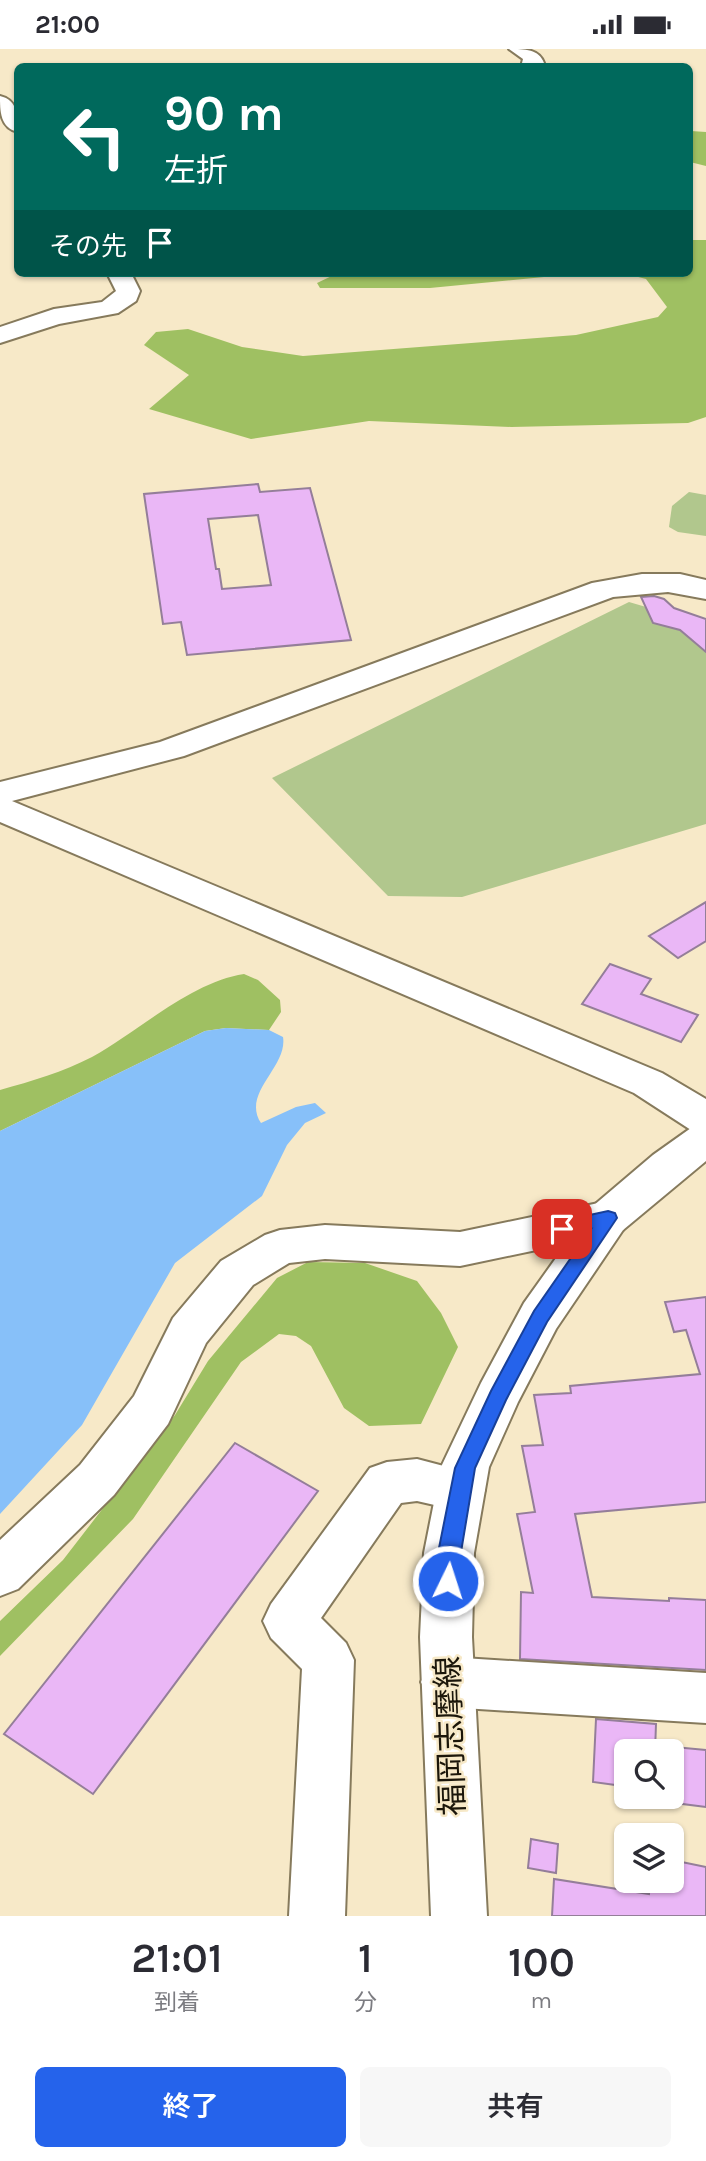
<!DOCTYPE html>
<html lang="ja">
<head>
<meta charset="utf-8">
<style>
	body { margin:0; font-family:Karla,"Noto Sans JP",sans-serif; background:#f7f7f7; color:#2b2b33; height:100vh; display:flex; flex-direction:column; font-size:26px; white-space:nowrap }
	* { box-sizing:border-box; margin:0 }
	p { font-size:23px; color:#7c7c81 }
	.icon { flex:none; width:38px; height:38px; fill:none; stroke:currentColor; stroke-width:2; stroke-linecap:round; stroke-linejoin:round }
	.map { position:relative; height:1867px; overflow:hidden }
	.sheet { display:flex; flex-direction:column; background:#fff; flex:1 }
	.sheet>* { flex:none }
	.banner { position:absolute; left:14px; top:14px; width:679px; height:214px; border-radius:10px; box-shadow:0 2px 5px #0004; background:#00695c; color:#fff; overflow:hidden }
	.controls { position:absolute; left:614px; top:1690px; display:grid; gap:14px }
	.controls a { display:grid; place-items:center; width:70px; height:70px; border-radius:10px; background:#fff; box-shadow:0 2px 5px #0004; font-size:35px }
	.pin { position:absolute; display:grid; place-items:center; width:60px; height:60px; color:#fff; margin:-30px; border-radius:14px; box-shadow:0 4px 10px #0006 }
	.me { position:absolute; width:77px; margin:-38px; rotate:4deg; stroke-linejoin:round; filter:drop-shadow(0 0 5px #0008) }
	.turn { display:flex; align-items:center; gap:24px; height:147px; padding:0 35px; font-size:32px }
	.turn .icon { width:91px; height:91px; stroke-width:2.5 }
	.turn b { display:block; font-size:49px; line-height:60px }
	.then { display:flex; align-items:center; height:66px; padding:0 35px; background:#0003; gap:14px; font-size:26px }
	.eta { display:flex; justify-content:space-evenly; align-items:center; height:119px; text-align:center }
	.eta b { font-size:42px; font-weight:600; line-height:49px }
	.action { display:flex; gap:14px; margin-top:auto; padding:14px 35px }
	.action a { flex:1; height:80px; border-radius:10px; background:#2563eb; color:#fff; font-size:28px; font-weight:600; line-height:80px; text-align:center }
	.action a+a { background:#f7f7f7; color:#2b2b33 }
	.status { display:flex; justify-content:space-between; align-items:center; height:49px; padding:0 35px; background:#fff; direction:ltr }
	.status svg { height:19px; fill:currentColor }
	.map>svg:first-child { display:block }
</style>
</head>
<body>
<div class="status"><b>21:00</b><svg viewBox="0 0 49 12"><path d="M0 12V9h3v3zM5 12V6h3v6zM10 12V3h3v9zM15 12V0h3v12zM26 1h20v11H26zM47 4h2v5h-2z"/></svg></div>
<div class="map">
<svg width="706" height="1867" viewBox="0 0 706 1867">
	<rect width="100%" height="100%" fill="#f7e9c8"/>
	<g fill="#b1c78d">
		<polygon points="689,443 706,446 706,487 678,483 669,478 672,457"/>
		<polygon points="629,553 646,558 655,574 680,581 706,603 706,775 462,848 388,847 272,729"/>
	</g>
	<g fill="#9fc062">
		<polygon points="691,82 706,83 706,117 690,113"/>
		<polygon points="690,191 706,191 706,368 688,374 511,378 369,372 251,390 149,360 189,326 144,296 156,283 188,280 242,298 303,307 576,286 658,268 667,258 646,230 623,224 690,224"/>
		<polygon points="338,224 585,224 430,239 320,239 317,234"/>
		<path d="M244,925L258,931L280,951L281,963L269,981L226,979L205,982L0,1082V1041C32,1032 63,1023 92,1008C139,982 191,933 244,925Z"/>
		<polygon points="308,1213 365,1214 417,1232 441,1264 458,1298 421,1375 369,1377 344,1359 311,1297 296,1287 279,1285 241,1313 133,1470 0,1607 0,1572 63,1511 175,1366 208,1312 277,1229"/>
	</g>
	<path fill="#87c0f9" d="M226,979L269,981L283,988C288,1018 241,1044 261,1074L296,1058L315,1054L326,1064L305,1074L287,1096L262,1147L175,1214L82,1376L0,1465V1082L205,982Z"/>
	<g fill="#eab7f6" stroke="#947e99" stroke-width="2" fill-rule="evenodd">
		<path d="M258,435L260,443L310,439L351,591L187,606L181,573L163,575L144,445ZM258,466L271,536L222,540L219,520H216L208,470Z"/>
		<polygon points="654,547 664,550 674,559 706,570 706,603 680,581 653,574 641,548"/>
		<polygon points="706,853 706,892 678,909 649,887"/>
		<polygon points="610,915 651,930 641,945 698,966 681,993 582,955"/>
		<polygon points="706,1248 706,1453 575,1465 592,1548 669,1552 669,1549 706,1551 706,1621 520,1610 521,1543 533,1544 517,1465 535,1463 522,1397 543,1396 534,1346 571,1344 570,1337 700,1325 686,1281 674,1283 665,1253"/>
		<polygon points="235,1394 318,1442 93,1745 4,1685"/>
		<polygon points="596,1670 656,1675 655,1703 626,1703 623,1737 593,1733"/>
		<polygon points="674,1698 706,1701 706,1758 675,1754"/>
		<polygon points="531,1790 558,1795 556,1824 528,1819"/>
		<polygon points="672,1811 706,1818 706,1867 552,1867 554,1830 649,1845 650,1832 672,1832"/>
	</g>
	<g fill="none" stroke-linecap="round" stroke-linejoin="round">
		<defs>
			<g id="minor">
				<path d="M509,0C525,0 539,0 544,14L542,18H521L523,10Z"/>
				<path d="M0,47C18,51 18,68 18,83C0,79 0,62 0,47Z"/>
				<polygon points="107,224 131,224 140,242 136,252 118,264 59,275 0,294 0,278 54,260 102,253 116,242"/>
				<polygon points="642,525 680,525 706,531 706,550 668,543 613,548 184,707 12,752 662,1024 706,1050 706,1085 691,1081 634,1044 0,773 0,733 160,693 592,534"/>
				<polygon points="608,1152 623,1157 630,1169 623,1181 608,1186 460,1217 325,1210 289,1214 253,1236 206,1294 168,1375 114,1446 18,1540 0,1547 0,1491 80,1416 134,1347 173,1269 221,1212 265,1186 280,1181 325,1176 460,1183"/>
				<polygon points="417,1410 478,1426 485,1441 478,1456 461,1462 417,1452 401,1454 321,1569 346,1594 354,1611 345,1867 289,1867 302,1620 271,1589 263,1572 271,1555 370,1419 387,1413"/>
				<polygon points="447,1608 706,1624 706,1674 447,1658 429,1650 421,1633 429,1616"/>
			</g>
			<polygon id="major" points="706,1074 706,1112 623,1181 556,1280 518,1353 489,1418 474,1504 472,1588 487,1867 431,1867 420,1588 424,1504 441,1418 481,1334 524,1254 593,1157 653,1106 691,1079"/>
		</defs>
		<use href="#minor" stroke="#867a5c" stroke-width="4"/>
		<use href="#major" stroke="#867a5c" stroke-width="4"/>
		<use href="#minor" fill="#fff" fill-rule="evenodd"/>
		<use href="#major" fill="#fff" fill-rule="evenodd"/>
	</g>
	<polygon fill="#2563eb" stroke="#184099" stroke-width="2" points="608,1162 615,1164 617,1169 547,1273 506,1351 475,1419 455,1539 448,1542 440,1539 437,1532 438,1504 455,1419 491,1342 534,1262 591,1180 562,1187 556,1184 553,1180 556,1175 562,1172"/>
	<g text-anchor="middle" stroke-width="5" stroke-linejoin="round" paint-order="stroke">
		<g font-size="32" fill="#1b160a" stroke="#f7e9c8">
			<text transform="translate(450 1687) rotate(-92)" y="11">福岡志摩線</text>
		</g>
	</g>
</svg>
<div class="controls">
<a><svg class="icon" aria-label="search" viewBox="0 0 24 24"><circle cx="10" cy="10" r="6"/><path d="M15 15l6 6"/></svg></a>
<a><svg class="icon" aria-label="layers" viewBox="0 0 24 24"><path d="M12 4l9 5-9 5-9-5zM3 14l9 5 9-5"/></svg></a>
</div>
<div class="pin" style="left:562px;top:1180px;background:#d93025"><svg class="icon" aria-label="arrive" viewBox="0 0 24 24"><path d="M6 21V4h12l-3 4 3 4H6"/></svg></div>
<svg class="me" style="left:448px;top:1532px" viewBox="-20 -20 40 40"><circle r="17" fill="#2563eb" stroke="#fff" stroke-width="3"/><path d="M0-11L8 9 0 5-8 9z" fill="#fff"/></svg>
<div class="banner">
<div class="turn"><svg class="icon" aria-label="left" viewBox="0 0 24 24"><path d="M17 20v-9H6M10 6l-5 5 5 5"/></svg><div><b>90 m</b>左折</div></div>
<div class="then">その先<svg class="icon" aria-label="arrive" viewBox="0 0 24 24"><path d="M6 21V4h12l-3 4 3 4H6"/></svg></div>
</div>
</div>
<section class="sheet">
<div class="eta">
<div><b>21:01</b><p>到着</p></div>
<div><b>1</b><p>分</p></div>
<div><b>100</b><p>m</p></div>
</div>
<div class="action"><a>終了</a><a>共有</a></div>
</section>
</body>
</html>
